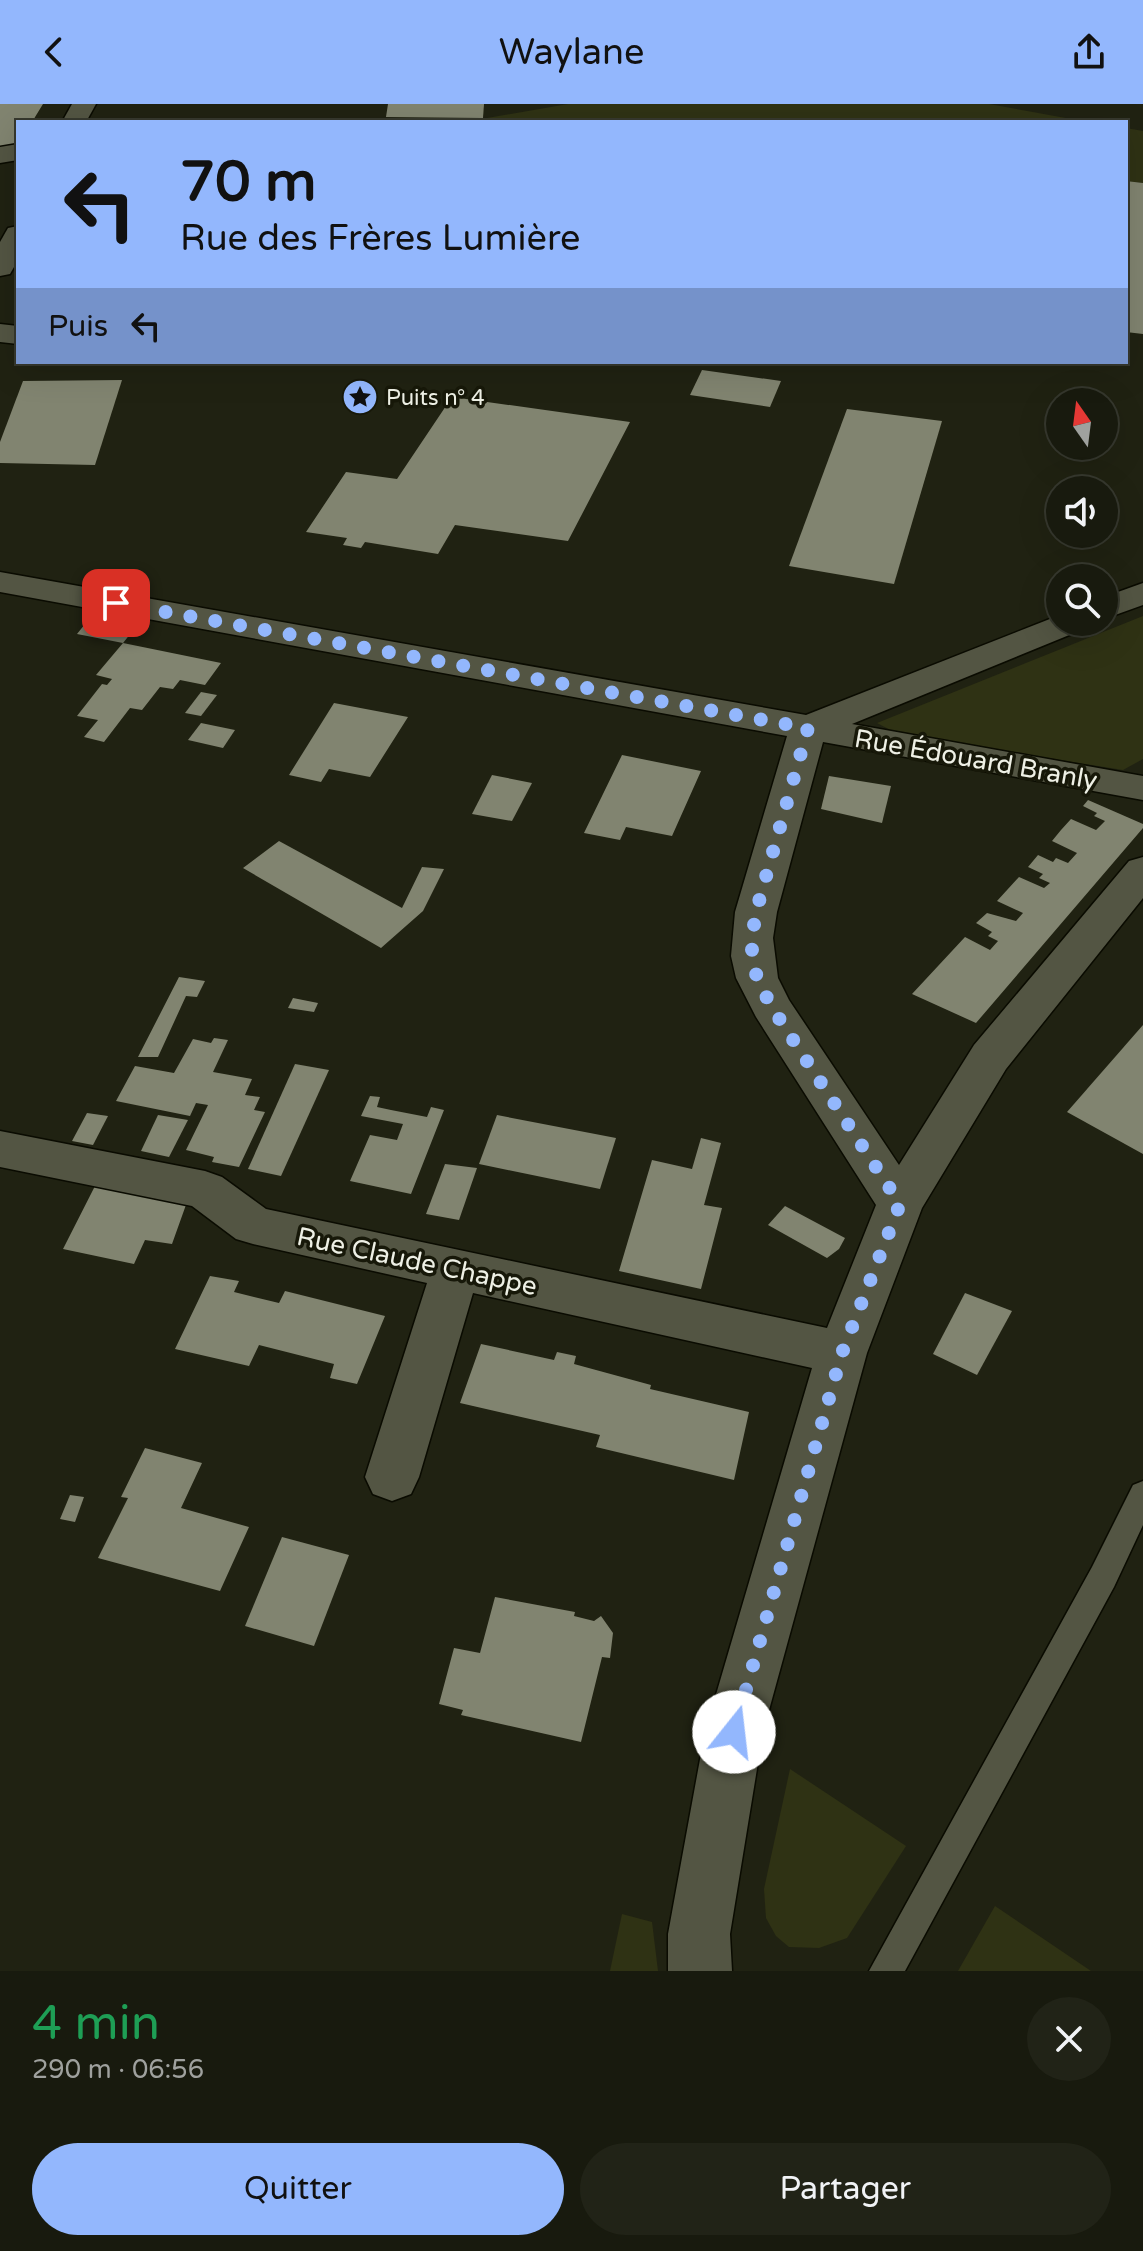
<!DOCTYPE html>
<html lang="fr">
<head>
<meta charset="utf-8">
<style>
	body { margin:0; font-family:"Varela Round",sans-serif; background:#212317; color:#f1f3f6; height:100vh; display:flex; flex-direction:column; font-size:30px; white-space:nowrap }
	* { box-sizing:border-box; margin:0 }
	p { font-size:26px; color:#9fa19e }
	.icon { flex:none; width:44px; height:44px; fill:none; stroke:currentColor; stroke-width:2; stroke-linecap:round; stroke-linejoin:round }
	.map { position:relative; height:1867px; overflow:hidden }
	.side { display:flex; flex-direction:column; background:#181a0e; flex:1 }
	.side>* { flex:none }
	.guide { position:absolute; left:16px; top:16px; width:1112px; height:244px; border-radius:0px; box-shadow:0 8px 32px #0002,0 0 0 2px #36382e; background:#93b7fd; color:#111; overflow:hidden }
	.needle { width:52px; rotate:346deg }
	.buttons { position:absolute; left:1046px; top:284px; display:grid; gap:16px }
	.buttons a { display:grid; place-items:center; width:72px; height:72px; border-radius:50%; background:#181a0e; box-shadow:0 8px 32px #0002,0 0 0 2px #36382e; font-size:40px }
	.pin { position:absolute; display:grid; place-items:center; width:68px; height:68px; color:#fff; margin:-34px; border-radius:16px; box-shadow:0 4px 12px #0006 }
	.me { position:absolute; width:88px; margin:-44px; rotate:16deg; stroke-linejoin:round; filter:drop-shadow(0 0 6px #0008) }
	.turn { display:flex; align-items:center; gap:28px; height:168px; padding:0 32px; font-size:36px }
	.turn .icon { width:104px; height:104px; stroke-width:2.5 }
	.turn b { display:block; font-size:56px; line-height:68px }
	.then { display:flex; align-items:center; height:76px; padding:0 32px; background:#0003; gap:16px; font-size:30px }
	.round { display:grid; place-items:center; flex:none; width:84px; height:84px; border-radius:42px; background:#212317 }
	.summary { display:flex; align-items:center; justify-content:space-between; height:136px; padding:0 32px }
	h1 { font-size:48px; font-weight:600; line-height:60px; color:#1e9e55 }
	.button { display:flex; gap:16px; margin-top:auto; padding:16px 32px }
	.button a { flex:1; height:92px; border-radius:48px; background:#93b7fd; color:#111; font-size:32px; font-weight:600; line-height:92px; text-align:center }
	.button a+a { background:#212317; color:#f1f3f6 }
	header { display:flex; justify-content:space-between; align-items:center; height:104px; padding:0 32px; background:#93b7fd; color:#111; font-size:36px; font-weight:600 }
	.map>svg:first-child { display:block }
</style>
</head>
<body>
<header><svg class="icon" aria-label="back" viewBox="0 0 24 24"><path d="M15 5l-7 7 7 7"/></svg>Waylane<svg class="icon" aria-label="share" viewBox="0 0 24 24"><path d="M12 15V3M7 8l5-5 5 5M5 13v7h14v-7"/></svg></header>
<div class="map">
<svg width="1143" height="1867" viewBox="0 0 1143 1867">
	<rect width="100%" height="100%" fill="#202212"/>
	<g fill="#2f3214">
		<polygon points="568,0 989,0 1088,18 626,18 591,14 588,18 464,18"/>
		<polygon points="1126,24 1143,27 1143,79 1126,77"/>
		<polygon points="1143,512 1143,655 1123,666 898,630 877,619"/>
		<polygon points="790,1665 906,1742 847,1834 819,1844 789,1843 776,1832 766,1814 764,1785"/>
		<polygon points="995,1802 1091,1867 958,1867"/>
		<polygon points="622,1810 652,1818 658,1867 610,1867"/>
	</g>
	<g fill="#818470">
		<polygon points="0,0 43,0 32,18 18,18 18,40 0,45"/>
		<polygon points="388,0 484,0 483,14 386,13"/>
		<polygon points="1126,77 1143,79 1143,230 1126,228"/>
		<polygon points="702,266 781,277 770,303 690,291"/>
		<polygon points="122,276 95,361 0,359 0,338 23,277"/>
		<polygon points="452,293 630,318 568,437 455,421 438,450 365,438 361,444 343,441 347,434 306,428 346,368 397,375"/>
		<polygon points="847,305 942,317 894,480 789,462"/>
		<polygon points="89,515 94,517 135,524 123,539 77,530"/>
		<polygon points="123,539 221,559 205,581 180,576 173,585 160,583 142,606 130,604 104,638 84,633 98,616 77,612 102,580 107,581 112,575 96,571"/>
		<polygon points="201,588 217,591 201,612 185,609"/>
		<polygon points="334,599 408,613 370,673 329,665 321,678 289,671"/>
		<polygon points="201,619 235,626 223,644 188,636"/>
		<polygon points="622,651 701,667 672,732 626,723 620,736 584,729"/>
		<polygon points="492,671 532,679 512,717 472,710"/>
		<polygon points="829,672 891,682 882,719 821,705"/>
		<polygon points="1088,696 1143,720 1143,724 976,919 912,890 965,833 990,846 998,837 988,832 992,828 976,819 987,809 1016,817 1023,809 997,797 1019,773 1044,784 1050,779 1039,774 1043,770 1028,763 1038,751 1053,758 1056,754 1068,759 1077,749 1052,737 1061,726 1071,715 1096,726 1105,717 1094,712 1097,709 1083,702"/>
		<polygon points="279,737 402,804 422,763 444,765 423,807 381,844 243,764"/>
		<polygon points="179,873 205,877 197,893 186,892 158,953 138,953"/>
		<polygon points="293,894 318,899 314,908 288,904"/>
		<polygon points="1143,921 1143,1050 1067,1008"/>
		<polygon points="214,934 228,936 213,968 252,975 245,991 260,993 254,1006 265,1008 239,1063 212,1058 214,1053 186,1046 208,1001 196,999 190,1012 116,997 135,962 174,969 193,935 211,939"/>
		<polygon points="295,960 329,966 281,1072 248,1065"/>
		<polygon points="370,992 380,993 377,1003 391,1006 427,1013 431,1003 444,1006 411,1090 350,1077 370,1031 397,1036 403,1020 361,1012"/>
		<polygon points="87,1009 108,1012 93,1041 72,1037"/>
		<polygon points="158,1011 188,1016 169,1053 141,1047"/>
		<polygon points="497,1011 616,1034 600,1085 479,1060"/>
		<polygon points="701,1034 721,1039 704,1101 722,1104 701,1185 619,1167 652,1056 692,1065"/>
		<polygon points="445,1060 477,1064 459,1116 426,1110"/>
		<polygon points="95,1082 187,1098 172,1140 145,1136 134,1160 63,1145"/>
		<polygon points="785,1102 845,1134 839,1145 827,1154 768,1121"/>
		<polygon points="210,1172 239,1177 234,1188 279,1199 285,1187 385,1212 357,1280 330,1274 334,1260 259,1241 249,1262 175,1245"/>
		<polygon points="965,1189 1012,1207 977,1271 933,1250"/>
		<polygon points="481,1240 554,1256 557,1248 576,1252 574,1260 651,1281 650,1285 749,1308 734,1376 596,1343 600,1331 460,1299"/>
		<polygon points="145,1344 202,1359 181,1404 249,1423 220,1487 98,1454 128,1394 121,1393"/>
		<polygon points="70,1391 84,1393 75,1418 60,1415"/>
		<polygon points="282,1433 349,1451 314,1542 245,1522"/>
		<polygon points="495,1493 575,1508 574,1512 594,1517 601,1512 613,1529 610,1554 602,1553 581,1638 461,1611 463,1606 439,1600 454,1544 480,1549"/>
	</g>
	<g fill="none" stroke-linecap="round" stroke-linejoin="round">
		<defs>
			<polygon id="lane" points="1143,1377 1143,1421 1114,1483 905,1867 869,1867 1092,1463 1133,1381"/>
			<g id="street">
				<polygon points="72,0 96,0 86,18 62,18"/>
				<polygon points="18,40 18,56 0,59 0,43"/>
				<polygon points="18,122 18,156 10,170 0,172 0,138 8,124"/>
				<polygon points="0,220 18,222 18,240 0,238"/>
				<polygon points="0,468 806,611 1060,511 1060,518 1090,518 1084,525 852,620 1143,672 1143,696 823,638 777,808 773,834 778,874 789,896 899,1061 974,941 1129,757 1143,753 1143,794 1006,965 922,1104 867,1249 763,1628 730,1830 732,1867 668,1867 668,1830 705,1628 812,1264 473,1189 419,1373 411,1390 392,1397 373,1390 365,1373 427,1179 253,1140 236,1135 192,1102 0,1063 0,1027 205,1067 222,1073 266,1105 827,1224 876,1101 756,913 736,874 731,852 735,808 787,632 0,488"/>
				<polygon points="1143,479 1143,501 1104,515 1104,493"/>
			</g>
		</defs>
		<use href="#lane" stroke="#0a0b01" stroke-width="3"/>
		<use href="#street" stroke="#0a0b01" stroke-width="3"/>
		<use href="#lane" fill="#535543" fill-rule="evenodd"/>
		<use href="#street" fill="#535543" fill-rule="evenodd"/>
	</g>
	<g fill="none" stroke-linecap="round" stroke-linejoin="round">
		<polyline stroke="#93b7fd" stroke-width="14" stroke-dasharray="0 25.2" points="116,499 808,624 756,808 752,834 752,852 757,874 771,902 900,1100 842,1249 734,1628"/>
	</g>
	<defs>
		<symbol id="sight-disc" viewBox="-11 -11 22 22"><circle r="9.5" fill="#93b7fd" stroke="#171809"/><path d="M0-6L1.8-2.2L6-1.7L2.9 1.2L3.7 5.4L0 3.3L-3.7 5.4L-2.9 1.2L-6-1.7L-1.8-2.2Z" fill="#111"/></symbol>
	</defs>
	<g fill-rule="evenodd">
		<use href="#sight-disc" x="340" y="273" width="40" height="40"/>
	</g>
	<g text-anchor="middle" stroke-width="7" stroke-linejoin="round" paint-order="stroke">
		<g font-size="22" fill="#eef0e5" stroke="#171809" text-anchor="start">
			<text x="386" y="301">Puits n° 4</text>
		</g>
		<g font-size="26" fill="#eef0e5" stroke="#171809">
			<text transform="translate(976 655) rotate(10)" y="9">Rue Édouard Branly</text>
			<text transform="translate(417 1157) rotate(12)" y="9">Rue Claude Chappe</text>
		</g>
	</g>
</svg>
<div class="buttons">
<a><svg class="needle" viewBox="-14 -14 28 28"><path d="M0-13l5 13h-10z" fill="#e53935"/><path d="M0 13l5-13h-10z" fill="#9fa19e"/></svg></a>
<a><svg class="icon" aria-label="sound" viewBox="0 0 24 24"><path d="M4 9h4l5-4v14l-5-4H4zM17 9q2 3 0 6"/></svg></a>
<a><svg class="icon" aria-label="search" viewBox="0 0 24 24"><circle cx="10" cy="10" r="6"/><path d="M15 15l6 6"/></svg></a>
</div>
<div class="pin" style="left:116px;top:499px;background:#d93025"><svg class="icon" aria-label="arrive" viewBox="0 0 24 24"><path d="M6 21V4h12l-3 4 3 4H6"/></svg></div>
<svg class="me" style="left:734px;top:1628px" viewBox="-20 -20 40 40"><circle r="19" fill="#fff"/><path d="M0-13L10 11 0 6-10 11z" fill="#93b7fd"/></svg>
<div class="guide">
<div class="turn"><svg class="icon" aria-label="left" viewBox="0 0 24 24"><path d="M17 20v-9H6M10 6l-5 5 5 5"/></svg><div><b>70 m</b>Rue des Frères Lumière</div></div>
<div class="then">Puis<svg class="icon" aria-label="left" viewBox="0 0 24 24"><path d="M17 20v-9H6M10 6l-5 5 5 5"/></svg></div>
</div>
</div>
<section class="side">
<div class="summary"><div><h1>4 min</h1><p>290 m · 06:56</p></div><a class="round"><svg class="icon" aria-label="close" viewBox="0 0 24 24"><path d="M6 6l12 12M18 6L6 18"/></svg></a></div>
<div class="button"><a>Quitter</a><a>Partager</a></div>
</section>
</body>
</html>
